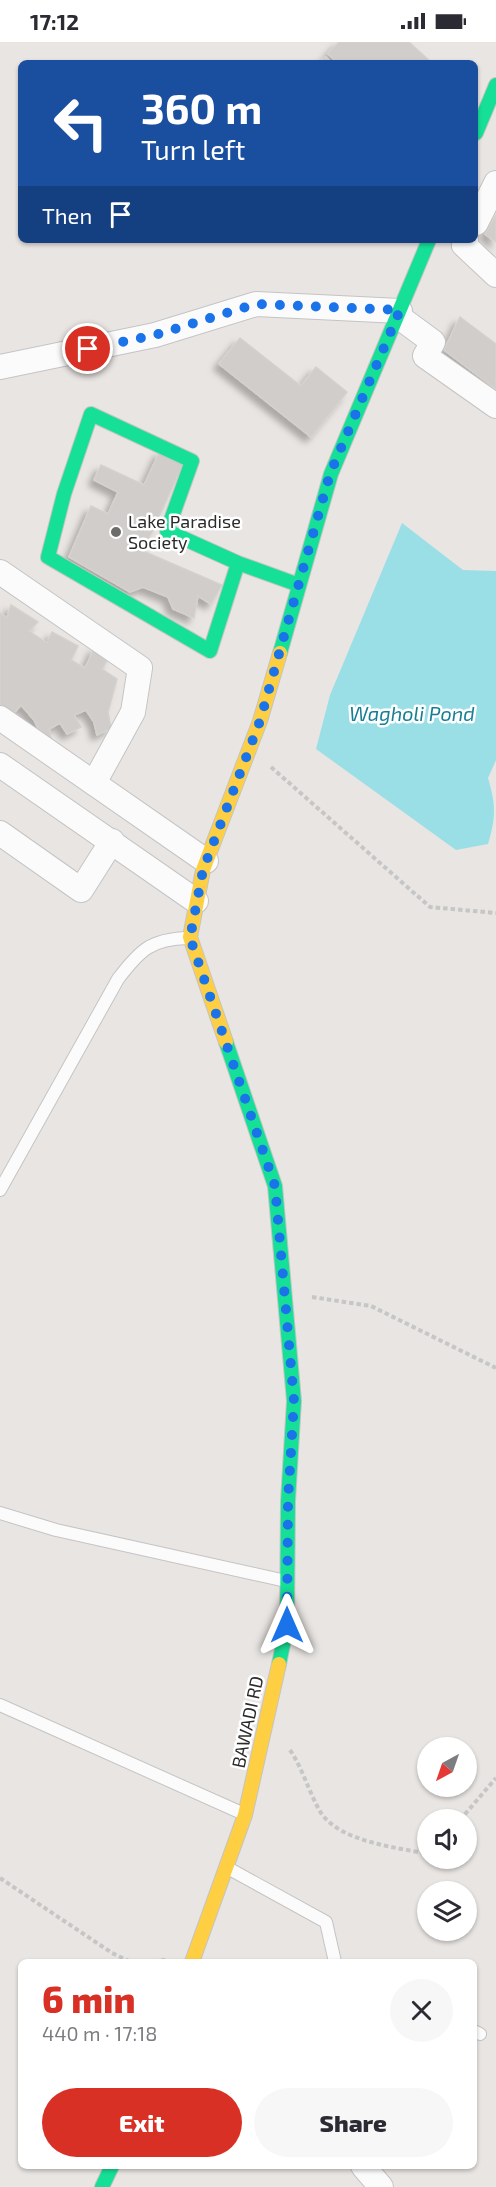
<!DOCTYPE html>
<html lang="en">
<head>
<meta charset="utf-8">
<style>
	body { margin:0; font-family:"Exo 2",sans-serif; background:#f7f7f7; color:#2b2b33; height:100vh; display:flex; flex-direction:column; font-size:22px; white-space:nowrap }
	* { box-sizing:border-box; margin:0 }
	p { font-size:20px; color:#7c7c81 }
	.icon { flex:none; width:33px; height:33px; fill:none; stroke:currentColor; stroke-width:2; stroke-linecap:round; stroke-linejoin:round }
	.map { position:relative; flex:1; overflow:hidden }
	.sheet { position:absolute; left:18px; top:1917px; width:459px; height:210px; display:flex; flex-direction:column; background:#fff; border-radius:9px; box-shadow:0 2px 4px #0004 }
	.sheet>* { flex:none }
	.hud { position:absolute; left:18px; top:18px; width:460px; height:183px; border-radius:9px; box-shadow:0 2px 4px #0004; background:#1a4fa0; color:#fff; overflow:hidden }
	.needle { width:39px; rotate:220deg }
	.tools { position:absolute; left:417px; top:1695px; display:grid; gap:12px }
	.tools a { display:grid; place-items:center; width:60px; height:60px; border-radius:50%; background:#fff; box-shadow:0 2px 4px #0004; font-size:30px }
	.pin { position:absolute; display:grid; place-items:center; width:51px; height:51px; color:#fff; margin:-26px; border:3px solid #fff; border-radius:50%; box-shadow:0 2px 6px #0007 }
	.me { position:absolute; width:66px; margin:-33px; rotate:0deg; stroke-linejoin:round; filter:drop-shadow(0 0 4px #0008) }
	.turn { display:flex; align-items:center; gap:21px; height:126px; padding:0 24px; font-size:27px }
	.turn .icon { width:78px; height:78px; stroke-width:2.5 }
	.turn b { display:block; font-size:42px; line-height:51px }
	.then { display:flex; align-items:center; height:57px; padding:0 24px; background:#0003; gap:12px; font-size:22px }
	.round { display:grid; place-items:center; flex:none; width:63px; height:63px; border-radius:32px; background:#f7f7f7 }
	.headline { display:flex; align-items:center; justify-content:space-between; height:102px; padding:0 24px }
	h1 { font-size:36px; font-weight:800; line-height:45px; color:#d93025 }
	.primary-button { display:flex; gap:12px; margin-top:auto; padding:12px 24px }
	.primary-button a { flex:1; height:69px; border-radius:36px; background:#d93025; color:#fff; font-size:24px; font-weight:800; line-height:69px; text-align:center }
	.primary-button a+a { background:#f7f7f7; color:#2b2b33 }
	.status { display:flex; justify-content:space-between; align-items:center; height:42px; padding:0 30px; background:#fff; direction:ltr }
	.status svg { height:16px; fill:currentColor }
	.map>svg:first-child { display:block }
</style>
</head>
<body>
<div class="status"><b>17:12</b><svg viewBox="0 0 49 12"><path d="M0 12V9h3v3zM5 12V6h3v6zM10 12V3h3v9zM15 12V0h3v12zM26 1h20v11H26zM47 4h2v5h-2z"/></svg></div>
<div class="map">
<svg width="496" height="2145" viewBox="0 0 496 2145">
	<defs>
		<filter id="shadow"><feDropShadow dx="-5.5" dy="5.5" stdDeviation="3" flood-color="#0004"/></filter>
	</defs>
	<rect width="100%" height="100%" fill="#e9e5e2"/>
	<path fill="#9bdfe6" d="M402,481L463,528L496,529V718L488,736C496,764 496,774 488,802L456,808L316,707L330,653Z"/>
	<g fill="#d0cdcb" stroke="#d4d1ce" stroke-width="1.5" filter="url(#shadow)">
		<polygon points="339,0 409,0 432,21 338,21 328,12"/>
		<polygon points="326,15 332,21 319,21"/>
		<polygon points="496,173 496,200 485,192"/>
		<polygon points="460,275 496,302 496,347 444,308"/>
		<polygon points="240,296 301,344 316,325 347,350 311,395 219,322"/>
		<polygon points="160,409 184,420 143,509 222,543 211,562 198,554 194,576 173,567 168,555 143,545 130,550 69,515 91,464 108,472 118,450 94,438 101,423 144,443"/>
		<polygon points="11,563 38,580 29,589 47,601 52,590 78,604 71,618 85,626 95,605 109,615 102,627 117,637 108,670 111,686 97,693 94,680 86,668 74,673 81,685 67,692 60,681 49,687 51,697 44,698 34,678 21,663 14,671 0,663 0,571 7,576"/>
	</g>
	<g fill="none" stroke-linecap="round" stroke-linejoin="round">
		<defs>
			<g id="lane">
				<path d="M0,1148L118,937C140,908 151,897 188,896"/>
				<polyline points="0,1471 56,1488 286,1539"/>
				<polyline points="0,1663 244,1772"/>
				<polyline points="226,1825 326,1880 335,1920"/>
				<polyline points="474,1989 480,1992"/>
			</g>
			<g id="street">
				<polyline points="476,181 496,141"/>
				<polyline points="466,198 464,203 496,233"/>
				<polyline points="399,275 433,300 425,314 496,364"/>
				<polyline points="0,325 155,293 256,262 400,269"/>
				<polyline points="0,530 140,626 133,670 94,741"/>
				<polyline points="0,676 206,819"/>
				<polyline points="0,723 196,859"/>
				<polyline points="0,791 81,848 112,799"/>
				<polyline points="363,2124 381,2145"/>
			</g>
			<g id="fast">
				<polyline points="476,91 496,43"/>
				<polyline points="238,521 210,609 48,515 64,452 91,372 192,419 167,489 238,521 299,543"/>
				<polyline points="280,611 331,432 429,198"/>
				<polyline points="226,1000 275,1144 294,1359 288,1459 287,1583 279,1622"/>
				<polyline points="102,2145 112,2124"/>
			</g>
			<g id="slow">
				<polyline points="226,1000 190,895 203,828 260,679 280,611"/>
				<polyline points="192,1920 245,1773 279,1622"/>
			</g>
		</defs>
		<use href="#lane" stroke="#c5c4c4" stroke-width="14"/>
		<use href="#street" stroke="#c5c4c4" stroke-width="26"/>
		<use href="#fast" stroke="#c5c4c4" stroke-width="16"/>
		<use href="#slow" stroke="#c5c4c4" stroke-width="16"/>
		<g stroke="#c6c6c6" stroke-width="4" stroke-dasharray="4.5 3" stroke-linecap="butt">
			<polyline points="271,725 430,865 496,871"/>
			<polyline points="312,1255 371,1264 496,1326"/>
			<path d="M290,1708C303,1727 309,1751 321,1771C341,1800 395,1805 428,1812"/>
			<polyline points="460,1778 496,1736"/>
			<polyline points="0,1836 112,1911 131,1920"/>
			<polyline points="146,1920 166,1918"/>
		</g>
		<use href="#lane" stroke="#fcfbfb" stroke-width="12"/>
		<use href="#street" stroke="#fcfbfb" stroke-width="24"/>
		<use href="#fast" stroke="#16e098" stroke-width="14"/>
		<use href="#slow" stroke="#ffcf43" stroke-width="14"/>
	</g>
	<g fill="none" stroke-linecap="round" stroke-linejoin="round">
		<polyline stroke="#1a73e8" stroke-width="10" stroke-dasharray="0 18" points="88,307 155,293 256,262 400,268 330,432 260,679 203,828 190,896 275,1144 294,1359 288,1459 287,1583"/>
	</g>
	<circle fill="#6e6c6b" stroke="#fff" stroke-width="2" cx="116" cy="490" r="6"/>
	<g text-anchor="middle" stroke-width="5" stroke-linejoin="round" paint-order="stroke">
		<g font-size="18" fill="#2b2b2b" stroke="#fff" text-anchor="start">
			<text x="128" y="486">Lake Paradise<tspan x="128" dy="21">Society</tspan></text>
		</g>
		<g font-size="18" fill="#2b2b2b" stroke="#fff">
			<text transform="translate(248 1680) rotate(-78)" y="6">BAWADI RD</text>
		</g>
		<g font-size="20" font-style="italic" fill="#167f95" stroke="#fff">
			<text x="412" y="679">Wagholi Pond</text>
		</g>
	</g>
</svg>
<div class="tools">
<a><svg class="needle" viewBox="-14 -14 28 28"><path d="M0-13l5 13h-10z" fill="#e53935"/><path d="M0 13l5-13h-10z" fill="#7c7c81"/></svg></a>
<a><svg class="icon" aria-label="sound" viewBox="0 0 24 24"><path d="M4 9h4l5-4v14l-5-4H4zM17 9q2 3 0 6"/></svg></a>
<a><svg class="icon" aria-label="layers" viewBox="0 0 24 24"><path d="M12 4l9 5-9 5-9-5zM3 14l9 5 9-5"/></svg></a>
</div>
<div class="pin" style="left:88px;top:307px;background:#d93025"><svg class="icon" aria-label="arrive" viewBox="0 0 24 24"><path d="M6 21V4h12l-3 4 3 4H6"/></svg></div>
<svg class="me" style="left:287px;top:1583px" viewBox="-20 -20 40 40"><path d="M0-17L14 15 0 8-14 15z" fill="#1a73e8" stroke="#fff" stroke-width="4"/></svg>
<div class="hud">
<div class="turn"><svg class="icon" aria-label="left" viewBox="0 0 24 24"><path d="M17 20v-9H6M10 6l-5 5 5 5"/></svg><div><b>360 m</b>Turn left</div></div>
<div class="then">Then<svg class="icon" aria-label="arrive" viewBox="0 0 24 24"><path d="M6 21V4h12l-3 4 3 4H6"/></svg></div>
</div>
<section class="sheet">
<div class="headline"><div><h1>6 min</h1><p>440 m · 17:18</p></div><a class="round"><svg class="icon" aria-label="close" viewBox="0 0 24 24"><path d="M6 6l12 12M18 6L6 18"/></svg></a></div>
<div class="primary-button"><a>Exit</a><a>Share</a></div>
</section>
</div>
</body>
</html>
